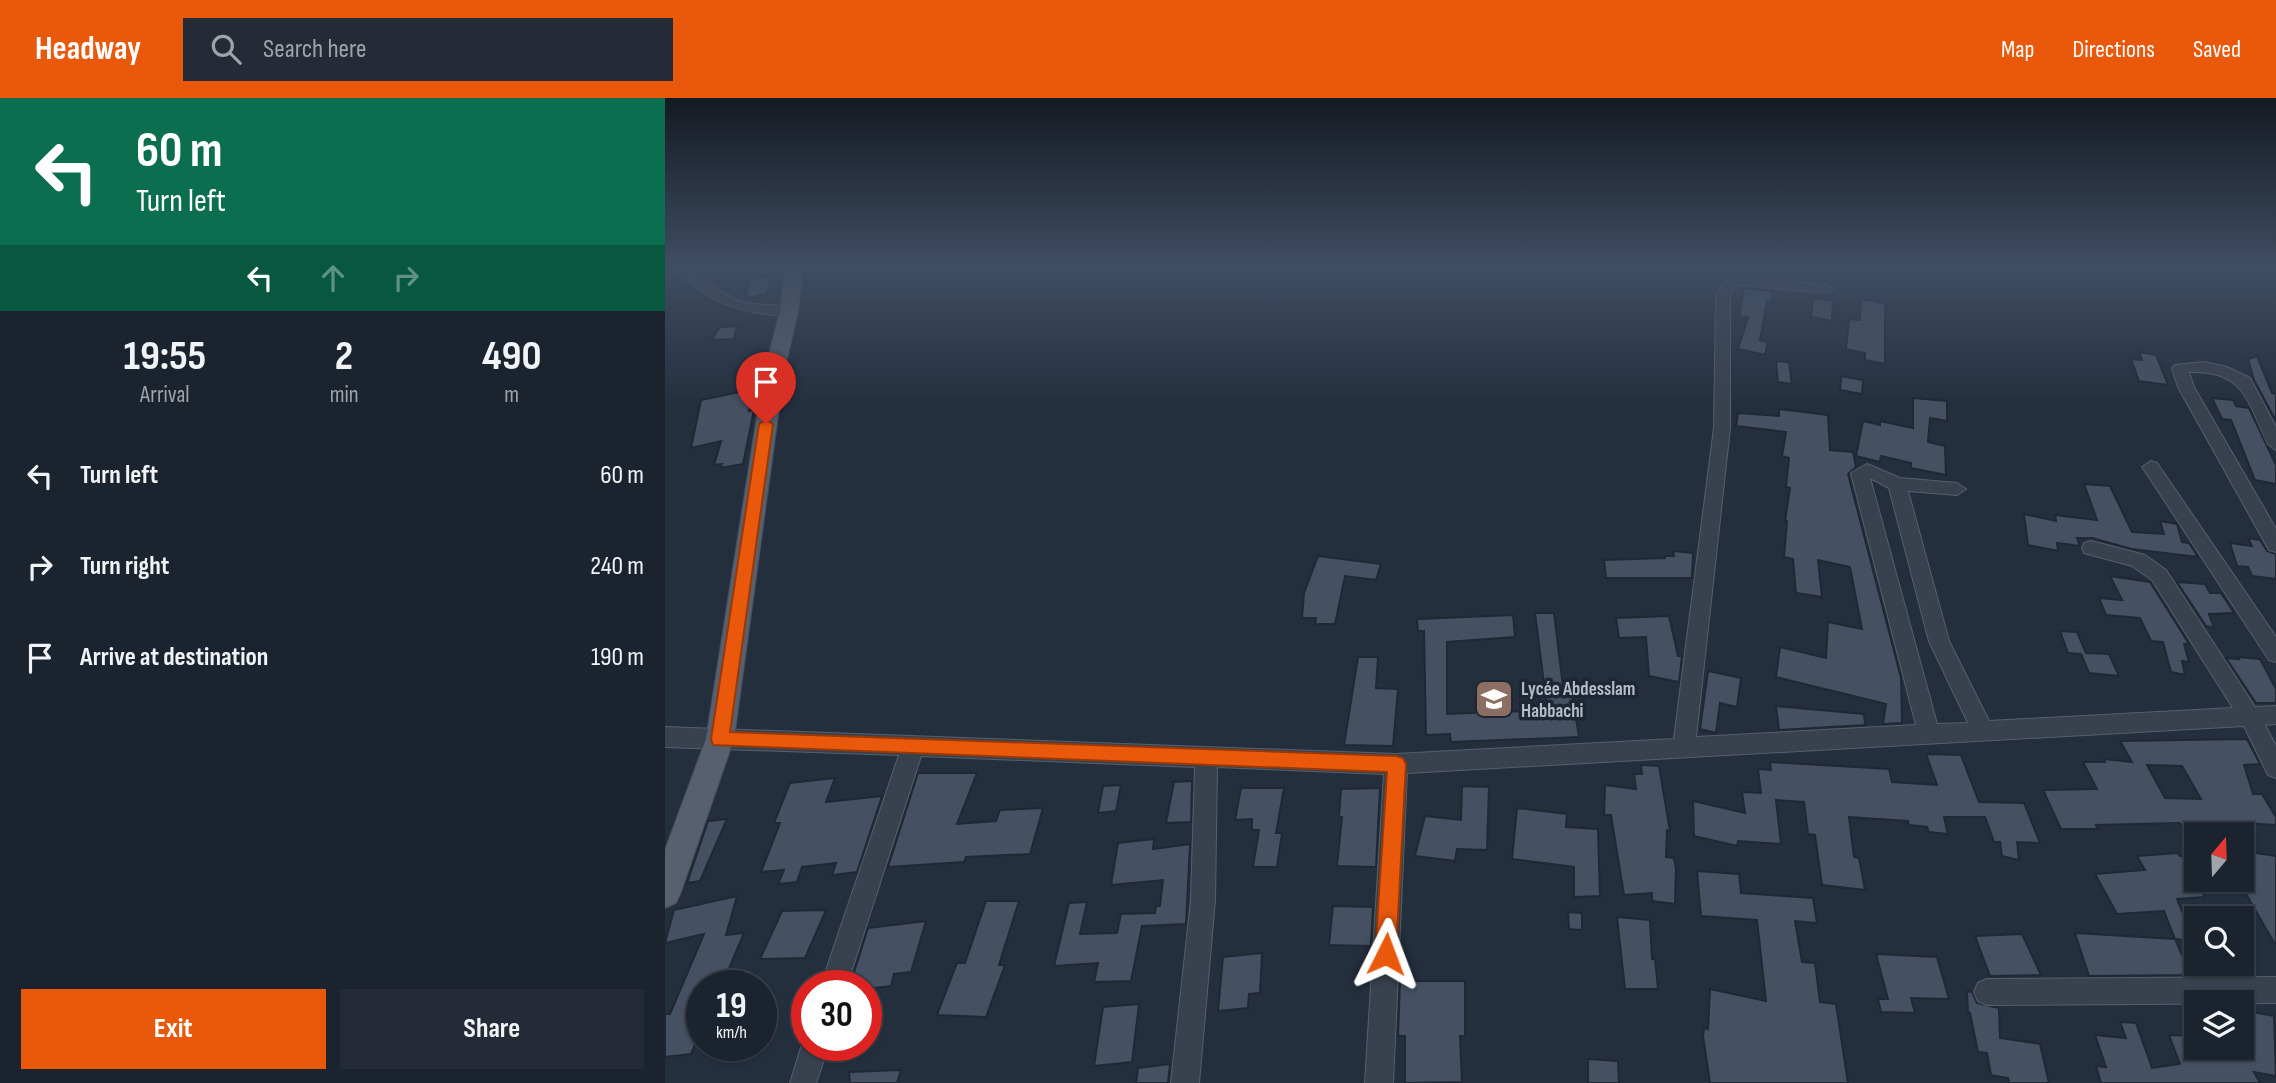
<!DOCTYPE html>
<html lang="en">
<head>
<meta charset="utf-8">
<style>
	body { margin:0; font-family:"Sofia Sans Condensed",sans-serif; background:#242b36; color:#f1f3f6; height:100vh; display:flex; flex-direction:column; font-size:26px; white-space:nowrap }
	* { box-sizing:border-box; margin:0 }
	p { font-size:23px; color:#a0a4aa }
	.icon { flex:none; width:38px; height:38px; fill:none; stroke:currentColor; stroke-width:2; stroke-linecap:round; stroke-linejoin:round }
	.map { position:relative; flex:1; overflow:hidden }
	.panel { display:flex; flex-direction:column; background:#1b232e; width:665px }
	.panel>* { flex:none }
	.top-card { background:#0b6e4f; color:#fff; overflow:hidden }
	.needle { width:46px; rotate:19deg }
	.tools { position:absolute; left:1519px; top:724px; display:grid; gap:14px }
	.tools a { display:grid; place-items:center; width:70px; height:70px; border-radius:0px; background:#1b232e; box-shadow:0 2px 5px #0004,0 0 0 2px #39404a; font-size:35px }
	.speed { position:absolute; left:21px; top:872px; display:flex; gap:14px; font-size:35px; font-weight:700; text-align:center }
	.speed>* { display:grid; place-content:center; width:91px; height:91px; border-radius:50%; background:#1b232e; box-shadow:0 2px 5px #0004,0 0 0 2px #39404a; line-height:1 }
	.speed small { font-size:18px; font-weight:400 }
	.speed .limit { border:10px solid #d22; background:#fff; color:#111 }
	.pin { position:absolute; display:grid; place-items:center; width:60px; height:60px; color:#fff; margin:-72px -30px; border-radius:50% 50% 50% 0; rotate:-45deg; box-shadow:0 0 7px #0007 }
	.pin .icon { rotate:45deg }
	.me { position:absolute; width:77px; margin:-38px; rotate:3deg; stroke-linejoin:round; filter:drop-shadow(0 0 5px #0008) }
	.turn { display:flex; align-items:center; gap:24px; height:147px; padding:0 21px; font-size:32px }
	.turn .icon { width:91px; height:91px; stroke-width:2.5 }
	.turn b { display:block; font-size:49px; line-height:60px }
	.lanes { display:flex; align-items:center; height:66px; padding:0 21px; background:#0003; justify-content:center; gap:35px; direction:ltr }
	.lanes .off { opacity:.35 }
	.eta { display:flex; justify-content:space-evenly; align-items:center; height:119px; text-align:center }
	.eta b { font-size:42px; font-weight:700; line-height:49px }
	.cta { display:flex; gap:14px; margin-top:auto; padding:14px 21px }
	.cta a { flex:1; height:80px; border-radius:0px; background:#ea580c; color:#fff; font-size:28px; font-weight:700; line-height:80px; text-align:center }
	.cta a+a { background:#242b36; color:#f1f3f6 }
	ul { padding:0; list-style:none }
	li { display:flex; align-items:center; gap:21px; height:91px; padding:0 21px }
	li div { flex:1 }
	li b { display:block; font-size:26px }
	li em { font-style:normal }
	header { display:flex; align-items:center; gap:42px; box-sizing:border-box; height:98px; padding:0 35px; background:#ea580c; color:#fff }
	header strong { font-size:33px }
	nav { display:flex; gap:38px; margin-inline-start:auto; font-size:24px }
	.search { width:490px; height:63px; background:#242b36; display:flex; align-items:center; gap:18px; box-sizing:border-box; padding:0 24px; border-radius:0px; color:#a0a4aa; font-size:26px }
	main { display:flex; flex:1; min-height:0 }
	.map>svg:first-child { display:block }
</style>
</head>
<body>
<header>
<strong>Headway</strong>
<div class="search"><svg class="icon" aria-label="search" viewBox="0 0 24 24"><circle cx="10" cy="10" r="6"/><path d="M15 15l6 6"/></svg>Search here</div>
<nav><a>Map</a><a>Directions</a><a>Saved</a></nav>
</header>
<main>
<section class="panel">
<div class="top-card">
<div class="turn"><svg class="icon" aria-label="left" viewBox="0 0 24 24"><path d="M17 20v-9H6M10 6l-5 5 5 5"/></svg><div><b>60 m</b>Turn left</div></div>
<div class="lanes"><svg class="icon" aria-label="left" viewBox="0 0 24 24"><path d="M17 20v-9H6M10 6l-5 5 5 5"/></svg><svg class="icon off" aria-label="ahead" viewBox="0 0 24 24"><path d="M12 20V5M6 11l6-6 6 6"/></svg><svg class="icon off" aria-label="right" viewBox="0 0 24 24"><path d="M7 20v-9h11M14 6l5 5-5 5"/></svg></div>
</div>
<div class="eta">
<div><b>19:55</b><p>Arrival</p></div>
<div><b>2</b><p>min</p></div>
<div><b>490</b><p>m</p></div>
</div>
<ul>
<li><svg class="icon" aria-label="left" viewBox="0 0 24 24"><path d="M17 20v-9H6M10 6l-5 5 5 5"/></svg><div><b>Turn left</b></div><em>60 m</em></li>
<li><svg class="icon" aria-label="right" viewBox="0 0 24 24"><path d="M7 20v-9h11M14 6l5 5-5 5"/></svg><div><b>Turn right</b></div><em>240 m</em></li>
<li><svg class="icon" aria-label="arrive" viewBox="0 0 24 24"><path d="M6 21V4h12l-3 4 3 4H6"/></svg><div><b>Arrive at destination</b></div><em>190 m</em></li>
</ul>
<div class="cta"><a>Exit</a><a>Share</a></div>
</section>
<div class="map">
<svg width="1611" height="985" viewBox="0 0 1611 985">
	<rect width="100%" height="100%" fill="#242f3e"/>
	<g fill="#455162" stroke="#1f2835" stroke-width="2" fill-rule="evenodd">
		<polygon points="106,178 102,196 81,200 85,182"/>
		<polygon points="1079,190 1108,193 1107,204 1102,203 1095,242 1103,244 1100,257 1073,251 1083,219 1074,218"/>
		<polygon points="1148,200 1168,203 1167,223 1146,219"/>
		<polygon points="1196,201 1220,205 1220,266 1200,262 1200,255 1181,251 1184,221 1195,222"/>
		<polygon points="72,228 69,241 46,242 55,229"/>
		<polygon points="1474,254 1491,257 1503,287 1474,283 1466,261 1477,262"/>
		<polygon points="1592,258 1607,295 1611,296 1611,323 1589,282 1583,261"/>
		<polygon points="1111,263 1124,264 1127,286 1113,284"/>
		<polygon points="1176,278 1198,282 1197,296 1175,292"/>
		<polygon points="89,291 84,313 89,312 78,366 55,370 57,366 49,367 56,343 26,350 36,302"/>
		<polygon points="1248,300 1282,303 1282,323 1265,320 1263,344 1280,348 1281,377 1246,370 1246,365 1216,358 1215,364 1191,358 1198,323 1215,327 1215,323 1248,330"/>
		<polygon points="1547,300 1568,302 1571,308 1584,310 1611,367 1611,386 1590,382 1566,322 1557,321"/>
		<polygon points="1114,311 1163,317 1165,352 1188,354 1191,369 1183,376 1236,580 1237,625 1218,626 1221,606 1111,579 1115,549 1161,560 1163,524 1197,531 1185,469 1153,462 1157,499 1131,495 1128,461 1119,459 1122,423 1120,423 1125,390 1121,389 1124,360 1117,358 1121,334 1071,328 1073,315 1114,318"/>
		<polygon points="1419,386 1445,388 1467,434 1499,436 1495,423 1512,426 1517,444 1524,445 1533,459 1467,451 1427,440 1412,440 1415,448 1392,445 1393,453 1363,447 1359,416 1391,423 1390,417 1432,422"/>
		<polygon points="1583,440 1595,442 1602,453 1611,456 1611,481 1587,478 1583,469 1572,468 1565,445 1587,448"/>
		<polygon points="1008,453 1028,455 1027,480 941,480 939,462 1000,460 1000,458 1009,458"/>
		<polygon points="653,458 716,466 711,482 680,478 670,526 650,526 651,520 637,520 639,495"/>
		<polygon points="1445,478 1485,484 1524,546 1519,546 1524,564 1517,563 1520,577 1506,574 1498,544 1486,543 1475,520 1441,517 1434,500 1457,502"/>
		<polygon points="1512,484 1540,486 1545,495 1556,495 1569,515 1544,516 1549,530 1541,528"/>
		<polygon points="870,515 889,515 898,589 906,589 914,639 786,644 785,636 761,637 759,533 753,533 752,521 848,517 850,539 782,544 782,616 858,613 858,617 883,617"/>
		<polygon points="1004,518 1013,558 1017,558 1014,584 984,578 981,539 954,540 951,520"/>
		<polygon points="1395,533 1412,534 1421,555 1444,556 1454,578 1424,575 1416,556 1403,555"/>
		<polygon points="693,559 713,559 711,590 733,591 728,648 679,647"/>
		<polygon points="1573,559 1595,561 1611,591 1611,605 1591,605 1561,560 1574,561"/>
		<polygon points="1043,573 1076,580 1072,609 1055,605 1051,635 1035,631"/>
		<polygon points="1111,608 1199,616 1200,627 1114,632"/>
		<path d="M1582,641L1595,666L1579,667L1588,696H1597L1611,719V727L1547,723L1551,729L1517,728L1515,725L1431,727L1433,731H1396L1378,692L1432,691L1418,664H1440L1439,661L1467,664L1455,643ZM1482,667L1517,668L1536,701L1500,700Z"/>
		<polygon points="1261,656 1296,657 1314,704 1359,705 1375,745 1352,744 1354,762 1337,758 1335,744 1329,744 1320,719 1279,719 1283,736 1264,734 1262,729 1244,727 1243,723 1184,719 1189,759 1194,760 1200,792 1157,787 1150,737 1143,736 1139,704 1111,702 1116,746 1073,743 1072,748 1029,738 1028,703 1080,715 1077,694 1096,695 1093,671 1106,672 1105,664 1224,671 1227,684 1272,687"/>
		<polygon points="976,667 994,668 1005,733 1002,732 1001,759 1009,760 1011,771 1010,806 987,803 987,795 959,797 946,717 939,717 940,687 971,691 969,676 977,676"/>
		<polygon points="253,675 312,675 292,726 331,723 335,712 378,710 365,756 301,759 299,764 223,769"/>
		<polygon points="170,680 161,704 217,698 192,774 167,777 171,765 137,769 132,784 113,786 119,772 96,774 115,725 109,725 125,685"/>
		<polygon points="527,683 526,724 501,725 509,684"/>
		<polygon points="456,687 451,713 433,715 438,688"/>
		<polygon points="797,688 824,689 822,752 792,751 790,763 750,758 760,718 796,722"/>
		<polygon points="576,690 619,690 611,735 617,735 612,769 588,769 594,732 587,732 587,721 570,722"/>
		<polygon points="715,690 711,769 672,768 677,719 674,719 676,691"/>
		<polygon points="852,710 902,716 901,729 933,731 935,798 909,799 909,769 847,761"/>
		<polygon points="62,721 35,783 22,785 43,723"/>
		<polygon points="489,741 488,751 525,746 521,826 477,828 466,883 429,884 433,865 389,868 404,805 422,804 415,836 452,835 456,816 490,815 491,808 495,808 498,782 446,787 453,745"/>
		<polygon points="1577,753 1611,758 1611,848 1577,789"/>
		<polygon points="1513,755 1515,758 1531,758 1531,785 1540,799 1512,801 1529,843 1510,841 1499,813 1452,816 1430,776 1480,772 1472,758"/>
		<polygon points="1032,773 1074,776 1076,795 1148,800 1152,825 1130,823 1137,864 1150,865 1155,904 1171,906 1183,985 1045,985 1038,938 1039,930 1043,931 1045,891 1101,903 1092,822 1036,818"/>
		<polygon points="72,798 61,837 79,835 57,887 37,887 37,931 26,956 0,959 0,916 5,916 39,836 0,845 9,812"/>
		<polygon points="321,803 354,803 334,867 340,867 321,919 272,917 292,865 300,865"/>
		<polygon points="668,808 708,809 706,848 664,847"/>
		<polygon points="161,812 140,860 95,861 117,813"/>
		<polygon points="903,814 917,815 917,832 904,831"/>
		<polygon points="952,819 985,822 987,861 990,861 993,891 960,891"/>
		<polygon points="261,823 246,874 229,876 226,888 201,891 201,887 185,887 203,830"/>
		<polygon points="1410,835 1510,841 1526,877 1424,878"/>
		<polygon points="1357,836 1376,877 1325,878 1310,838"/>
		<polygon points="597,855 595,895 584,896 583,910 553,913 558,859"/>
		<polygon points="1211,856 1272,859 1284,901 1246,900 1250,915 1216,914 1213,901 1223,901"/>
		<polygon points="735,883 800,883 800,938 795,938 797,984 740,985 740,938 733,938"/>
		<polygon points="1302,893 1307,894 1312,905 1334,910 1335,940 1375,946 1384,985 1344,985 1343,980 1326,977 1322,955 1313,954 1305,915 1303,914"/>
		<polygon points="474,906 467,964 429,968 438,909"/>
		<polygon points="1577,912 1609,918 1611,978 1589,974 1595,985 1436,985 1431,968 1441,969 1430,937 1461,940 1455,924 1471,925 1487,970 1515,966 1504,937 1531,938 1531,950 1577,950"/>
		<polygon points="923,961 953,963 954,985 923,985"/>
		<polygon points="505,966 503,985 471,985 473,970"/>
		<polygon points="236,972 232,985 185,985 184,974"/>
	</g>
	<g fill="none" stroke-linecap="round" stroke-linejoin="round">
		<defs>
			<g id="minor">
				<path d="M9,169C35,169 51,196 77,204C92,209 120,204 131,214L124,218C78,216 40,204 9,169Z"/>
				<path d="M1074,179L1161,187L1168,191L1161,195L1075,187L1070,189L1065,199V330L1031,639L1251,627L1186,375L1202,366L1235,380L1292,385L1301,391L1292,397L1243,393L1284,543L1324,623L1568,610L1487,482L1467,468L1419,455L1417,450L1419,445L1426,443L1480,457L1501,472L1590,609L1611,608V626L1600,627L1611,648V680L1603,677L1579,628L742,675L728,985H700L719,676L552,669L550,802L534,985H506L526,802L530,669L256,658L182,887H156L234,657L0,649V629L731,656L1009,641L1049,330L1051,199L1060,183ZM1205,380L1224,390L1264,543L1303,625L1272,626Z"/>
				<path d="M1539,264L1562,269L1585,280L1611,329V352L1603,346C1582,303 1580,272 1524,274L1529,289L1611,431V454L1604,452L1513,289L1507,270L1510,267Z"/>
				<polygon points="1486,363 1492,365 1611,539 1611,564 1604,562 1480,373 1477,369"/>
				<polygon points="1611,879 1611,905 1322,907 1313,903 1309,894 1313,885 1322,881"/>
				<polygon points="140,937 142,947 164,947 151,985 125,985"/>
			</g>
			<polygon id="major" points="120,169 138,169 133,214 119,274 69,641 16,794 11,805 0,810 0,752 41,641 99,274 115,214"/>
		</defs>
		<use href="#minor" stroke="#565f6c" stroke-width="2"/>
		<use href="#major" stroke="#414a57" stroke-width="2"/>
		<use href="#minor" fill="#38414e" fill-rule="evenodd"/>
		<use href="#major" fill="#56606e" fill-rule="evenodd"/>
	</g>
	<linearGradient id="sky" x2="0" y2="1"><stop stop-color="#141a22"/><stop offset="0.55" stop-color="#3f4d63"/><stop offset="1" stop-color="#3f4d63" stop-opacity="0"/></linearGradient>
	<rect width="1611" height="307" fill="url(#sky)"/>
	<polygon fill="#ea580c" stroke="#983908" stroke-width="2" points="101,322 108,326 65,634 731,658 738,660 741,666 731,856 728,863 721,867 713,863 710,856 722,674 48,647 46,641 94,326"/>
	<defs>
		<symbol id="school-square" viewBox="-11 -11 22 22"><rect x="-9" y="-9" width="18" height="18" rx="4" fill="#8d6e63" stroke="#1d2633"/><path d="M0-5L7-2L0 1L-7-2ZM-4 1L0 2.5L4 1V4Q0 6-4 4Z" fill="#fff"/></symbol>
	</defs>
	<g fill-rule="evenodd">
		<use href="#school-square" x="807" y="579" width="44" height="44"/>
	</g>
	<g text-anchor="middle" stroke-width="7" stroke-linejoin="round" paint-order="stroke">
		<g font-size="19" font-weight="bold" fill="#b4bcc9" stroke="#1d2633" text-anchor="start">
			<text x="856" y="597">Lycée Abdesslam<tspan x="856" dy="22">Habbachi</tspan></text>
		</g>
	</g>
</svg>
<div class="tools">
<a><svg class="needle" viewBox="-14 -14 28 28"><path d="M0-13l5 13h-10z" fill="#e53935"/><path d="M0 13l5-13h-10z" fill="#a0a4aa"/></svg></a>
<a><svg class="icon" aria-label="search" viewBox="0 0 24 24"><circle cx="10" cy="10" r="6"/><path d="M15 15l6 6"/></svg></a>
<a><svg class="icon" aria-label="layers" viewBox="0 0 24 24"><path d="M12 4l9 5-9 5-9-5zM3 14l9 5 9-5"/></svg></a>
</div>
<div class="speed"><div>19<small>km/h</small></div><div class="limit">30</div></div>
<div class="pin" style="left:101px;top:326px;background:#d93025"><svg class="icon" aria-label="arrive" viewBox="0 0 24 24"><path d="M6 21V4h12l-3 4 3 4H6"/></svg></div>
<svg class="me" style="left:721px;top:856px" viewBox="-20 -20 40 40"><path d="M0-17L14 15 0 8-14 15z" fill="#ea580c" stroke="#fff" stroke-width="4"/></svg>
</div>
</main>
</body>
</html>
